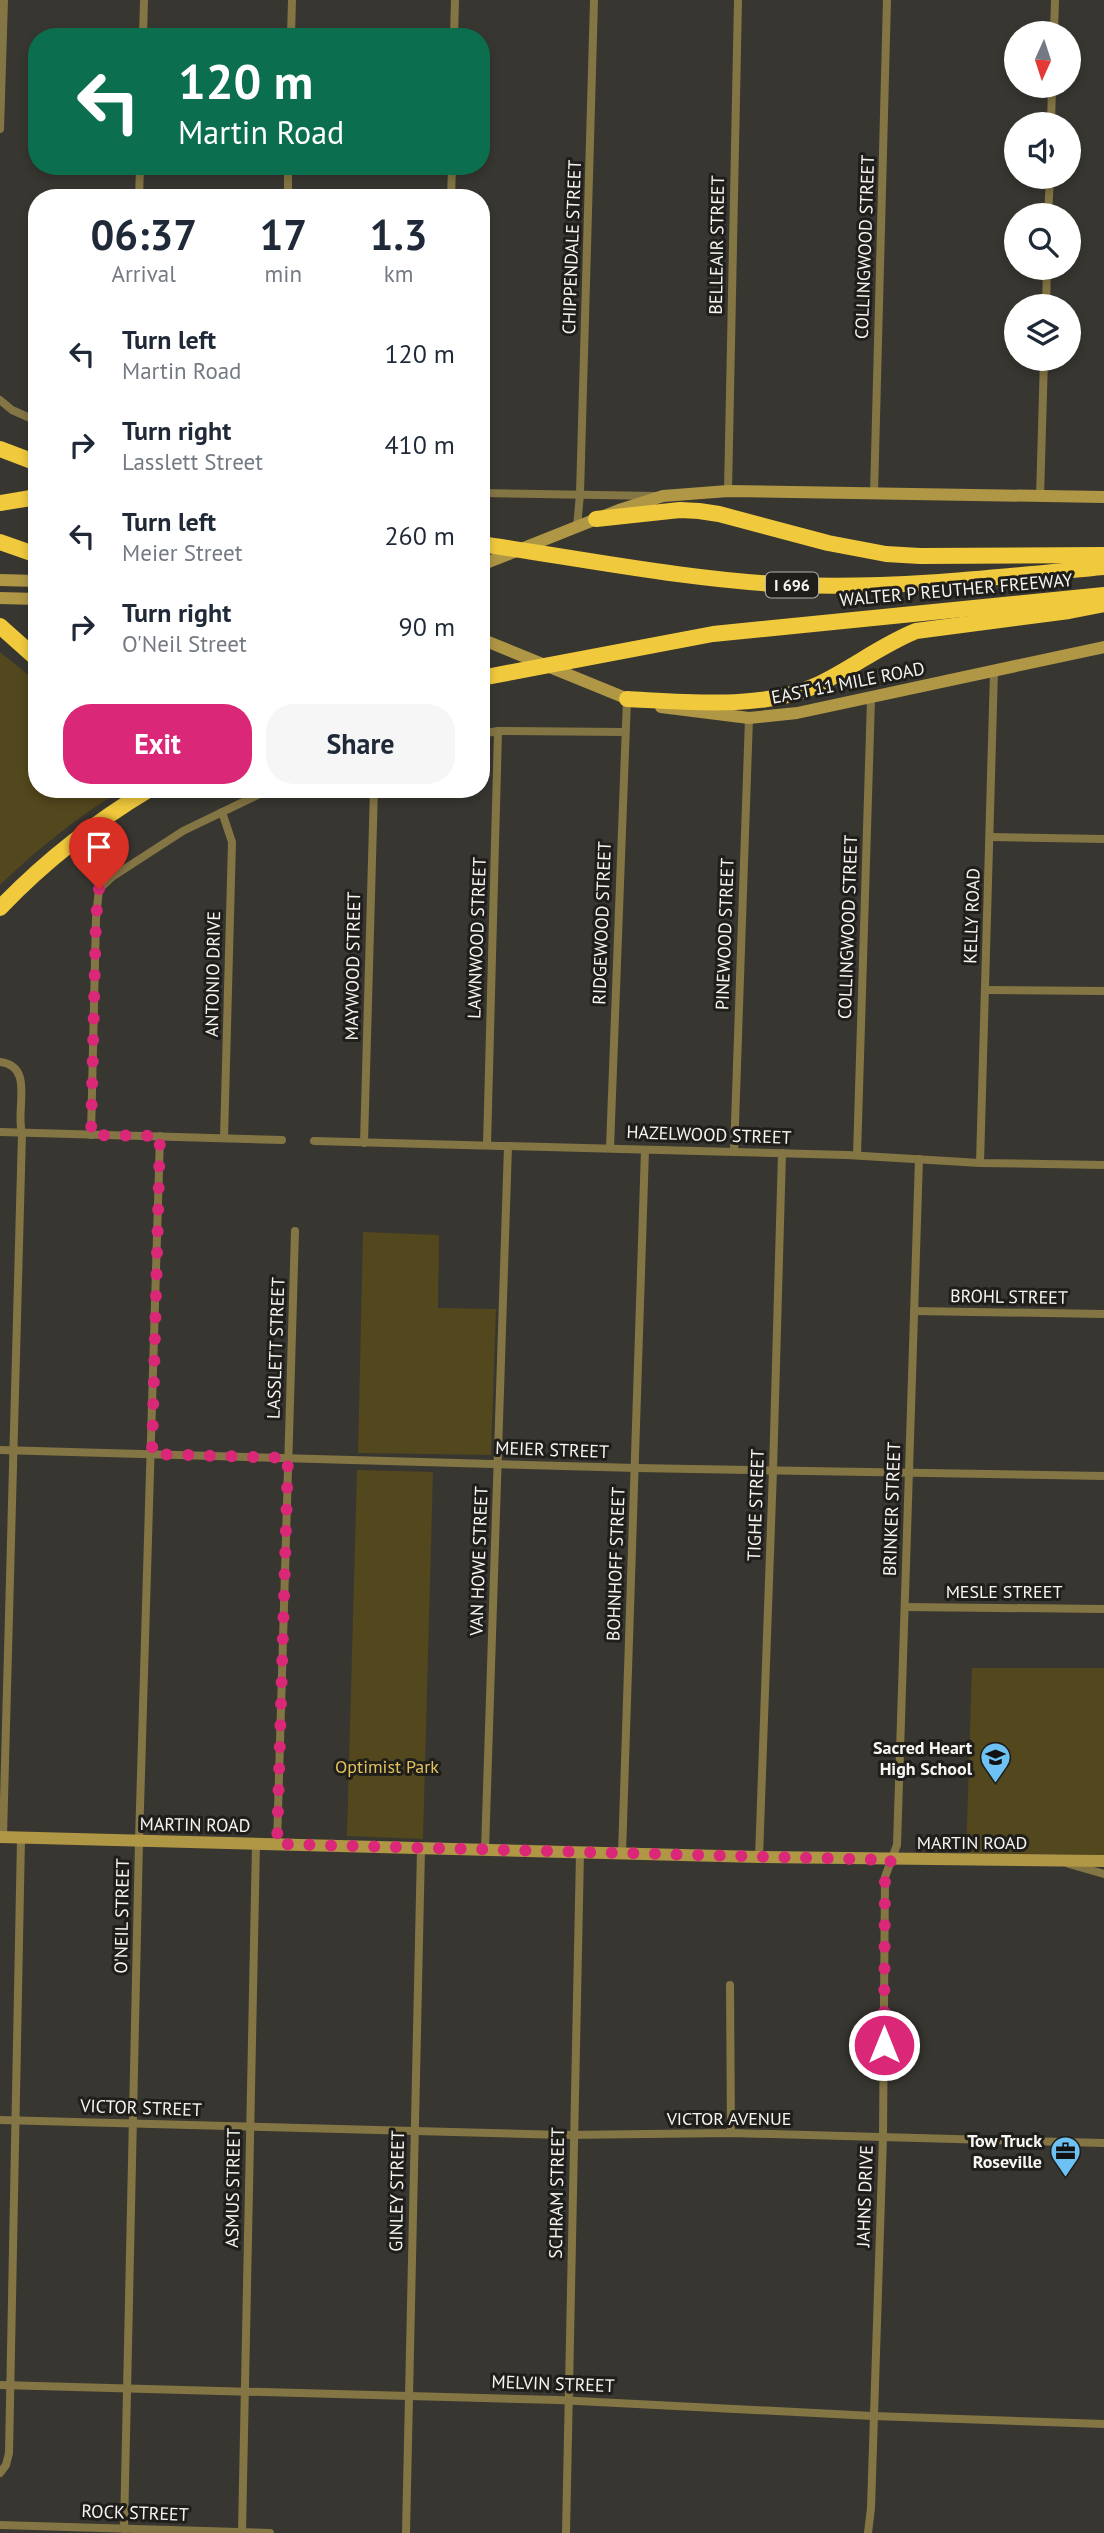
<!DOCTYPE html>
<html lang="en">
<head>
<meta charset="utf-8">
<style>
	body { margin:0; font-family:"PT Sans",sans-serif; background:#f6f6f7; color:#1f2937; height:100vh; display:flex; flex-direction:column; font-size:26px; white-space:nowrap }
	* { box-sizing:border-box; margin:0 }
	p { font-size:23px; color:#747a83 }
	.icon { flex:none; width:38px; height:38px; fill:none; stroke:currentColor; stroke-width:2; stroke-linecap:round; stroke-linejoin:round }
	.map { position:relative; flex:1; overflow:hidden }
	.details { position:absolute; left:28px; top:189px; width:462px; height:609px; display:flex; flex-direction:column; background:#fff; border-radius:28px; box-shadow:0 4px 10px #0003 }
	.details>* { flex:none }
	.banner { position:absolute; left:28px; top:28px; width:462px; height:147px; border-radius:28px; box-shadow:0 4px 10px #0003; background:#0b6e4f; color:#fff; overflow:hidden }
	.needle { width:46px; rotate:183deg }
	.controls { position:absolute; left:1004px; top:21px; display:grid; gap:14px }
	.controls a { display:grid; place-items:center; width:77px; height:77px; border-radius:50%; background:#fff; box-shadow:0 4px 10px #0003; font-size:35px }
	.pin { position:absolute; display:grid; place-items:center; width:60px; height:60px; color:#fff; margin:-72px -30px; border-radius:50% 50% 50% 0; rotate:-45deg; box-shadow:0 0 7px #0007 }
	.pin .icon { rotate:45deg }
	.me { position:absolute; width:77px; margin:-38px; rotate:0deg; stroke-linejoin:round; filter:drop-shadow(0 0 5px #0008) }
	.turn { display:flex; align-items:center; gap:24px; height:147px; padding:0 35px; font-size:32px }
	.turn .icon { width:91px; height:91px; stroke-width:2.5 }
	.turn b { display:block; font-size:49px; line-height:60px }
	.eta { display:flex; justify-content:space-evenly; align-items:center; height:119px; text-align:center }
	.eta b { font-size:42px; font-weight:600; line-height:49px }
	.action { display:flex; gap:14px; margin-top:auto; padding:14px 35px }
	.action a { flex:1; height:80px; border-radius:28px; background:#db2777; color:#fff; font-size:28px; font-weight:600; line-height:80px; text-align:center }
	.action a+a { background:#f6f6f7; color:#1f2937 }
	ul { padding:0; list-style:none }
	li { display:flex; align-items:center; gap:21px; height:91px; padding:0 35px }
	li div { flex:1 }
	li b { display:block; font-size:26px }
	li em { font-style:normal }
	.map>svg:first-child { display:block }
</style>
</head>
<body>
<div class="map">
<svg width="1104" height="2533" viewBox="0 0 1104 2533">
	<rect width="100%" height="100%" fill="#383630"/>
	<g fill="#53471d">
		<path d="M0,652L37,682V789H123C79,816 37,849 0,885Z"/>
		<polygon points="363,1232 439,1235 438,1308 496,1309 491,1455 358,1453"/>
		<polygon points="357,1470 433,1472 423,1839 347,1836"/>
		<polygon points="972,1668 1104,1668 1104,1855 966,1853"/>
	</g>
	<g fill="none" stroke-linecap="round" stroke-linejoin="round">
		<g stroke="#847544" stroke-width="8">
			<polyline points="1054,33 1055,0"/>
			<polyline points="143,37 144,0"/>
			<polyline points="291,37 292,0"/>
			<polyline points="454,37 455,0"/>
			<polyline points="1051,124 1052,86"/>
			<polyline points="0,129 4,0"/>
			<polyline points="139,198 140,166"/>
			<polyline points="288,198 288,166"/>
			<polyline points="451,198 452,166"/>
			<polyline points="1048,215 1050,177"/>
			<polyline points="1046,306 1047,268"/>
			<polyline points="0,400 12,410 37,421"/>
			<polyline points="728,491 738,0"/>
			<polyline points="481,493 657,496"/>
			<polyline points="874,494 887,0"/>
			<polyline points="1040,497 1044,359"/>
			<polyline points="577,527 580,494 594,0"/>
			<polyline points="481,734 498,731 625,732"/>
			<polyline points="222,812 232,842 224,1138"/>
			<polyline points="990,837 1104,839"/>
			<polyline points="985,990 1104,991"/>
			<path d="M0,1062C35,1066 15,1109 22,1133L3,1837"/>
			<polyline points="0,1132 282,1140"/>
			<polyline points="91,1135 96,918 99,889 112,877 183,831 270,789"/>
			<polyline points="314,1141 847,1155 980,1163 1104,1165"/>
			<polyline points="364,1143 374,789"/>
			<polyline points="487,1145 498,731"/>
			<polyline points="610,1148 627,699"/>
			<polyline points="734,1152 749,718"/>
			<polyline points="857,1155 871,699"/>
			<polyline points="980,1163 994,671"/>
			<polyline points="914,1311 1104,1314"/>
			<polyline points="0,1450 636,1468 1104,1476"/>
			<polyline points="905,1607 1104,1609"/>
			<polyline points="277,1844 295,1231"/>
			<polyline points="485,1850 508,1146"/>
			<polyline points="622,1854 645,1150"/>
			<polyline points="759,1857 773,1470 782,1153"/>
			<polyline points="1069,1864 1104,1874"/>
			<polyline points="730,1985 731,2133"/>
			<polyline points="0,2120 564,2135 731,2133 1104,2143"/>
			<polyline points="0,2385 558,2400 873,2416 1104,2424"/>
			<polyline points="0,2473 6,2465 9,2453 21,1838"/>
			<polyline points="0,2525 270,2533"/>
			<polyline points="124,2529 139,1841 160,1136"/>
			<polyline points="242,2532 256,1844"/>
			<polyline points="406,2533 421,1849"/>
			<polyline points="566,2533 580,1853"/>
			<polyline points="868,2533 871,2508 883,2137 885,1877 897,1845 919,1159"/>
		</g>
		<g stroke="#b09745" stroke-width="12">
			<polyline points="481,565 619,510 663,496 728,491 1104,497"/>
			<polyline points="0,580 37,581"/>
			<polyline points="0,598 37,599"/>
			<polyline points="481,639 633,701"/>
			<polyline points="661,707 749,718 797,713 1104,647"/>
			<polyline points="0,1837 759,1857 1104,1861"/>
		</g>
		<g stroke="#f0c93d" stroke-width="16">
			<polyline points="0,449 37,463"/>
			<polyline points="0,503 37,497"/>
			<polyline points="596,519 680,510 699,511 719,514 828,543 886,554 920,556 1104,555"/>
			<polyline points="0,542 37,555"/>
			<path d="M481,544C584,559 688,580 792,585C896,589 1000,577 1104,567"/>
			<polyline points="0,626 37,659"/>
			<polyline points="481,678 713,634 1104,595"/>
			<path d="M627,699C686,702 764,710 817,685C851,669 881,645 916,631L1069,611L1104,604"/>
			<path d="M0,908C44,862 95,822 150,789"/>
		</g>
	</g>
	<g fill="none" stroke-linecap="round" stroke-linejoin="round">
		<polyline stroke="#db2777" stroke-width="12" stroke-dasharray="0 21.6" points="99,889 96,918 91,1135 160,1136 152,1454 288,1458 277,1844 891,1860 885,1877 884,2045"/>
	</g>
	<defs>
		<symbol id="school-pin" viewBox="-11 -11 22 30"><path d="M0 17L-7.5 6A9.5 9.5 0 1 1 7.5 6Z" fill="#6dc2f3" stroke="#1f1e1b"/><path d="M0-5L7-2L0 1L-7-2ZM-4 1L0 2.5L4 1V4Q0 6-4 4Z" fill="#111"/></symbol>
		<symbol id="office-pin" viewBox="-11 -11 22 30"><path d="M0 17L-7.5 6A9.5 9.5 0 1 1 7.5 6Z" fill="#6dc2f3" stroke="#1f1e1b"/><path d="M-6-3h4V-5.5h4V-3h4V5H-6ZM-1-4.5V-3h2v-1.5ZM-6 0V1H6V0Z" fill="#111"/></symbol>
	</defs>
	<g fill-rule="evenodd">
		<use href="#school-pin" x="978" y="1740" width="35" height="47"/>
		<use href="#office-pin" x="1048" y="2134" width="35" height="47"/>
	</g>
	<g text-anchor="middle" stroke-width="6" stroke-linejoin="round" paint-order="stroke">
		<rect fill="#1f1e1b" stroke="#b6b4b1" stroke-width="2" x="766" y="572.5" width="52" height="25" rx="5"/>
		<g font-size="16" font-weight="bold" fill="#f6f5f1">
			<text x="792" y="591">I 696</text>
		</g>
		<g font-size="18" fill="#f6f5f1" stroke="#1f1e1b">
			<text transform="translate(717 245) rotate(-89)" y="6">BELLEAIR STREET</text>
			<text transform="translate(572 247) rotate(-88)" y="6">CHIPPENDALE STREET</text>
			<text transform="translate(865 247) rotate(-88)" y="6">COLLINGWOOD STREET</text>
			<text transform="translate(956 590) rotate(-5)" y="6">WALTER P REUTHER FREEWAY</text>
			<text transform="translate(848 683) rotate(-11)" y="6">EAST 11 MILE ROAD</text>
			<text transform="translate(972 916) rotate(-88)" y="6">KELLY ROAD</text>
			<text transform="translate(602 923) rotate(-88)" y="6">RIDGEWOOD STREET</text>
			<text transform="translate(848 927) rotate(-88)" y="6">COLLINGWOOD STREET</text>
			<text transform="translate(725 934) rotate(-88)" y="6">PINEWOOD STREET</text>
			<text transform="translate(477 938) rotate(-88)" y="6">LAWNWOOD STREET</text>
			<text transform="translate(353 966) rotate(-89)" y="6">MAYWOOD STREET</text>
			<text transform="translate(213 974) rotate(-89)" y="6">ANTONIO DRIVE</text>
			<text transform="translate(709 1135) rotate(2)" y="6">HAZELWOOD STREET</text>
			<text transform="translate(1009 1297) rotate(1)" y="6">BROHL STREET</text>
			<text transform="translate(276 1348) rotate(-88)" y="6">LASSLETT STREET</text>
			<text transform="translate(552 1450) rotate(2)" y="6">MEIER STREET</text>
			<text transform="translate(756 1505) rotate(-88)" y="6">TIGHE STREET</text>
			<text transform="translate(892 1509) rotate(-88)" y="6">BRINKER STREET</text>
			<text transform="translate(479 1561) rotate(-88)" y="6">VAN HOWE STREET</text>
			<text transform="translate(616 1564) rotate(-88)" y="6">BOHNHOFF STREET</text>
			<text x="1004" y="1598">MESLE STREET</text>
			<text transform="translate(195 1825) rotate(1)" y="6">MARTIN ROAD</text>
			<text x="972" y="1849">MARTIN ROAD</text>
			<text transform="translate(122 1916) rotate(-89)" y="6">O'NEIL STREET</text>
			<text transform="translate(141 2108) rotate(2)" y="6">VICTOR STREET</text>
			<text x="729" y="2125">VICTOR AVENUE</text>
			<text transform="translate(233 2188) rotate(-89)" y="6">ASMUS STREET</text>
			<text transform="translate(397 2191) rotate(-89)" y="6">GINLEY STREET</text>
			<text transform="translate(557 2193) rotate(-89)" y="6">SCHRAM STREET</text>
			<text transform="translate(865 2196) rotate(-88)" y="6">JAHNS DRIVE</text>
			<text transform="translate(553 2384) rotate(2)" y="6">MELVIN STREET</text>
			<text transform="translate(135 2513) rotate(2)" y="6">ROCK STREET</text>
		</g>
		<g font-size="18" font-weight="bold" fill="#f6f5f1" stroke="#1f1e1b" text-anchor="end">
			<text x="972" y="1754">Sacred Heart<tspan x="972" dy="21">High School</tspan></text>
			<text x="1042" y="2147">Tow Truck<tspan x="1042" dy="21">Roseville</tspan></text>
		</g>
		<g font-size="18" fill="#e1c25d" stroke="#1f1e1b">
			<text x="387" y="1773">Optimist Park</text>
		</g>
	</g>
</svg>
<div class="controls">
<a><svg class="needle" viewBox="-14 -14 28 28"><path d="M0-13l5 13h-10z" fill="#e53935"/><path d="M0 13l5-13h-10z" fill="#747a83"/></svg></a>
<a><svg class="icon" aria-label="sound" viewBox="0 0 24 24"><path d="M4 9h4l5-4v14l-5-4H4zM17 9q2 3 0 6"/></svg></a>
<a><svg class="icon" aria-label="search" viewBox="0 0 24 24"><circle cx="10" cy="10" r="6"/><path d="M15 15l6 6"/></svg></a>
<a><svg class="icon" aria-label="layers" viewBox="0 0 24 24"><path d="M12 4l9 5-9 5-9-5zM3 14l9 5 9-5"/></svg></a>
</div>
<div class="pin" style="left:99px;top:889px;background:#d93025"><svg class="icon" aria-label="arrive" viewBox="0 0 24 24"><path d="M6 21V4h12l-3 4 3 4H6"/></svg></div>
<svg class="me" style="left:884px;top:2045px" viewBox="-20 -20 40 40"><circle r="17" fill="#db2777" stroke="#fff" stroke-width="3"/><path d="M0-11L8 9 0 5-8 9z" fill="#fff"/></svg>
<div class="banner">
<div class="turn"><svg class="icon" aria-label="left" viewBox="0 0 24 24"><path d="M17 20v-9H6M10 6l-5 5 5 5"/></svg><div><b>120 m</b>Martin Road</div></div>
</div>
<section class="details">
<div class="eta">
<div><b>06:37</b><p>Arrival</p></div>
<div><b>17</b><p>min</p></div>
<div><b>1.3</b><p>km</p></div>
</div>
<ul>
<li><svg class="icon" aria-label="left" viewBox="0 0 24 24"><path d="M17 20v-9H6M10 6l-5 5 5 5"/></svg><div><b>Turn left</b><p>Martin Road</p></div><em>120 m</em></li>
<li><svg class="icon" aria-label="right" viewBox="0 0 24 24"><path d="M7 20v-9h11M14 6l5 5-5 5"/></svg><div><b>Turn right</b><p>Lasslett Street</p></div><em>410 m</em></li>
<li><svg class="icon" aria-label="left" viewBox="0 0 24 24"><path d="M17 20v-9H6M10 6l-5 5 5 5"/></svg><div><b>Turn left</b><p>Meier Street</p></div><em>260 m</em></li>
<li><svg class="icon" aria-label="right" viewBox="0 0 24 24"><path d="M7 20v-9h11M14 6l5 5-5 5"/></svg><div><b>Turn right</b><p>O'Neil Street</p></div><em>90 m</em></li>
</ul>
<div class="action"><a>Exit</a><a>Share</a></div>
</section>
</div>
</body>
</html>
